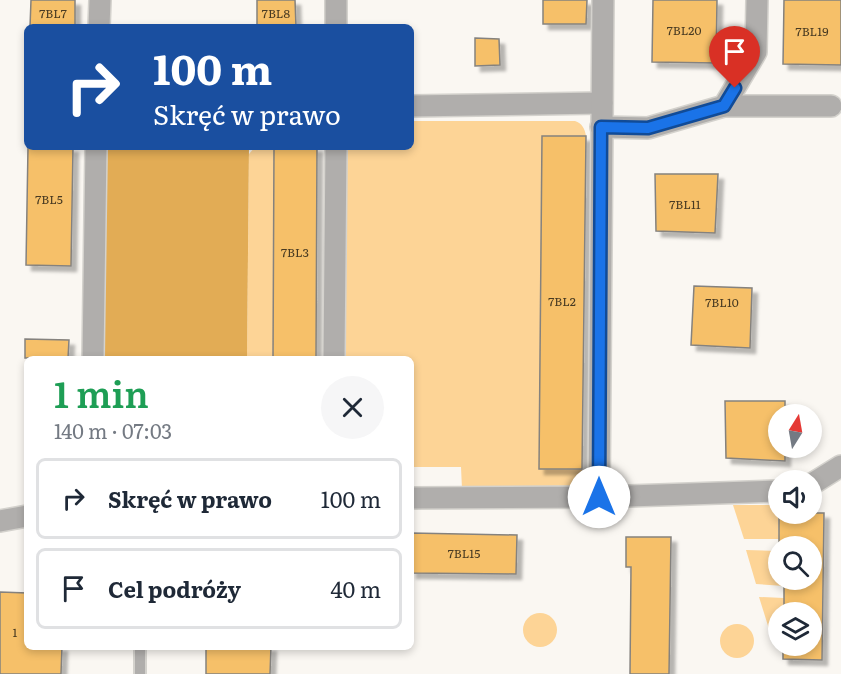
<!DOCTYPE html>
<html lang="pl">
<head>
<meta charset="utf-8">
<style>
	body { margin:0; font-family:Literata,serif; background:#f6f6f7; color:#1f2937; height:100vh; display:flex; flex-direction:column; font-size:22px; white-space:nowrap }
	* { box-sizing:border-box; margin:0 }
	p { font-size:20px; color:#747a83 }
	.icon { flex:none; width:33px; height:33px; fill:none; stroke:currentColor; stroke-width:2; stroke-linecap:round; stroke-linejoin:round }
	.map { position:relative; flex:1; overflow:hidden }
	.drawer { position:absolute; left:24px; top:356px; width:390px; height:294px; display:flex; flex-direction:column; background:#fff; border-radius:9px; box-shadow:0 3px 9px #0003 }
	.drawer>* { flex:none }
	.hud { position:absolute; left:24px; top:24px; width:390px; height:126px; border-radius:9px; box-shadow:0 3px 9px #0003; background:#1a4fa0; color:#fff; overflow:hidden }
	.needle { width:39px; rotate:11deg }
	.fabs { position:absolute; left:768px; top:404px; display:grid; gap:12px }
	.fabs a { display:grid; place-items:center; width:54px; height:54px; border-radius:50%; background:#fff; box-shadow:0 3px 9px #0003; font-size:30px }
	.pin { position:absolute; display:grid; place-items:center; width:51px; height:51px; color:#fff; margin:-62px -26px; border-radius:50% 50% 50% 0; rotate:-45deg; box-shadow:0 0 6px #0007 }
	.pin .icon { rotate:45deg }
	.me { position:absolute; width:66px; margin:-33px; rotate:0deg; stroke-linejoin:round; filter:drop-shadow(0 0 4px #0008) }
	.turn { display:flex; align-items:center; gap:21px; height:126px; padding:0 30px; font-size:27px }
	.turn .icon { width:78px; height:78px; stroke-width:2.5 }
	.turn b { display:block; font-size:42px; line-height:51px }
	.round { display:grid; place-items:center; flex:none; width:63px; height:63px; border-radius:32px; background:#f6f6f7 }
	.summary { display:flex; align-items:center; justify-content:space-between; height:102px; padding:0 30px }
	h1 { font-size:36px; font-weight:600; line-height:45px; color:#1e9e55 }
	ul { padding:0; list-style:none }
	li { display:flex; align-items:center; gap:18px; height:81px; margin:0 12px 9px; padding:0 18px; border:3px solid #e0e1e3; border-radius:9px }
	li div { flex:1 }
	li b { display:block; font-size:22px }
	li em { font-style:normal }
	.map>svg:first-child { display:block }
</style>
</head>
<body>
<div class="map">
<svg width="841" height="674" viewBox="0 0 841 674">
	<defs>
		<filter id="shadow"><feDropShadow dx="5.5" dy="5.5" stdDeviation="1.5" flood-color="#0004"/></filter>
	</defs>
	<rect width="100%" height="100%" fill="#faf7f2"/>
	<g fill="#fdd496">
		<path d="M411,121H575C582,123 585,129 586,136H542L539,468L582,469V490L462,489L461,467H411V358H341V147H411Z"/>
		<polygon points="255,147 274,147 273,358 247,358 249,154"/>
		<polygon points="733,505 778,505 779,539 744,539"/>
		<polygon points="746,550 778,551 778,579 784,579 784,586 756,584"/>
		<polygon points="759,597 784,598 784,612 778,612 778,630 769,629"/>
		<circle cx="540" cy="630" r="17"/>
		<circle cx="737" cy="641" r="17"/>
	</g>
	<polygon fill="#e2ac55" points="104,147 249,147 247,358 101,358"/>
	<g fill="#f6c069" stroke="#85827e" stroke-width="1.5" filter="url(#shadow)">
		<polygon points="31,0 75,0 75,27 30,27"/>
		<polygon points="257,0 295,0 296,27 257,27"/>
		<polygon points="543,0 587,0 586,24 543,24"/>
		<polygon points="653,0 717,0 716,63 652,62"/>
		<polygon points="784,0 841,0 841,65 783,64"/>
		<polygon points="475,38 499,39 500,65 475,66"/>
		<polygon points="542,136 586,136 582,469 539,469"/>
		<polygon points="28,147 73,147 71,266 26,265"/>
		<polygon points="274,147 317,147 316,358 273,358"/>
		<polygon points="655,174 718,174 715,233 656,231"/>
		<polygon points="694,286 752,288 750,348 691,345"/>
		<polygon points="25,339 69,340 68,358 25,358"/>
		<polygon points="725,401 785,401 785,414 778,414 778,447 785,447 785,461 726,458"/>
		<polygon points="779,513 824,513 822,660 783,659 783,645 812,645 812,612 784,612 784,579 812,579 812,546 785,546 785,543 779,543"/>
		<polygon points="411,533 517,535 516,574 411,573"/>
		<polygon points="626,537 671,537 669,674 630,674 631,567 626,567"/>
		<polygon points="0,592 27,593 27,646 62,646 61,674 0,674"/>
		<polygon points="206,646 271,646 270,674 206,674"/>
	</g>
	<g fill="none" stroke-linecap="round" stroke-linejoin="round">
		<defs>
			<polyline id="service" points="140,674 140,646"/>
			<g id="minor">
				<polyline points="336,0 336,27"/>
				<polyline points="99,27 100,0"/>
				<polyline points="411,106 602,103"/>
				<polyline points="724,106 831,106"/>
				<polyline points="601,127 648,128 724,106 756,52 757,0"/>
				<polyline points="93,358 96,147"/>
				<polyline points="334,358 336,147"/>
				<polyline points="812,484 841,466"/>
				<polyline points="599,497 603,0"/>
				<polyline points="411,498 599,497 778,491"/>
				<polyline points="0,521 27,516"/>
			</g>
		</defs>
		<use href="#service" stroke="#d4d2cd" stroke-width="14"/>
		<use href="#minor" stroke="#d4d2cd" stroke-width="24"/>
		<use href="#service" stroke="#b0aeac" stroke-width="10"/>
		<use href="#minor" stroke="#b0aeac" stroke-width="21"/>
	</g>
	<g fill="none" stroke-linecap="round" stroke-linejoin="round">
		<defs>
			<polyline id="route" points="599,497 601,127 648,128 724,106 735,88"/>
		</defs>
		<use href="#route" stroke="#114b97" stroke-width="15"/>
		<use href="#route" stroke="#1a73e8" stroke-width="10"/>
	</g>
	<g text-anchor="middle" stroke-width="4.5" stroke-linejoin="round" paint-order="stroke">
		<g font-size="12" fill="#483a22">
			<text x="53" y="18">7BL7</text>
			<text x="276" y="18">7BL8</text>
			<text x="684" y="35">7BL20</text>
			<text x="812" y="36">7BL19</text>
			<text x="49" y="204">7BL5</text>
			<text x="685" y="209">7BL11</text>
			<text x="295" y="257">7BL3</text>
			<text x="562" y="306">7BL2</text>
			<text x="722" y="307">7BL10</text>
			<text x="464" y="558">7BL15</text>
			<text x="15" y="637">1</text>
		</g>
	</g>
</svg>
<div class="fabs">
<a><svg class="needle" viewBox="-14 -14 28 28"><path d="M0-13l5 13h-10z" fill="#e53935"/><path d="M0 13l5-13h-10z" fill="#747a83"/></svg></a>
<a><svg class="icon" aria-label="sound" viewBox="0 0 24 24"><path d="M4 9h4l5-4v14l-5-4H4zM17 9q2 3 0 6"/></svg></a>
<a><svg class="icon" aria-label="search" viewBox="0 0 24 24"><circle cx="10" cy="10" r="6"/><path d="M15 15l6 6"/></svg></a>
<a><svg class="icon" aria-label="layers" viewBox="0 0 24 24"><path d="M12 4l9 5-9 5-9-5zM3 14l9 5 9-5"/></svg></a>
</div>
<div class="pin" style="left:735px;top:88px;background:#d93025"><svg class="icon" aria-label="arrive" viewBox="0 0 24 24"><path d="M6 21V4h12l-3 4 3 4H6"/></svg></div>
<svg class="me" style="left:599px;top:497px" viewBox="-20 -20 40 40"><circle r="19" fill="#fff"/><path d="M0-13L10 11 0 6-10 11z" fill="#1a73e8"/></svg>
<div class="hud">
<div class="turn"><svg class="icon" aria-label="right" viewBox="0 0 24 24"><path d="M7 20v-9h11M14 6l5 5-5 5"/></svg><div><b>100 m</b>Skręć w prawo</div></div>
</div>
<section class="drawer">
<div class="summary"><div><h1>1 min</h1><p>140 m · 07:03</p></div><a class="round"><svg class="icon" aria-label="close" viewBox="0 0 24 24"><path d="M6 6l12 12M18 6L6 18"/></svg></a></div>
<ul>
<li><svg class="icon" aria-label="right" viewBox="0 0 24 24"><path d="M7 20v-9h11M14 6l5 5-5 5"/></svg><div><b>Skręć w prawo</b></div><em>100 m</em></li>
<li><svg class="icon" aria-label="arrive" viewBox="0 0 24 24"><path d="M6 21V4h12l-3 4 3 4H6"/></svg><div><b>Cel podróży</b></div><em>40 m</em></li>
</ul>
</section>
</div>
</body>
</html>
